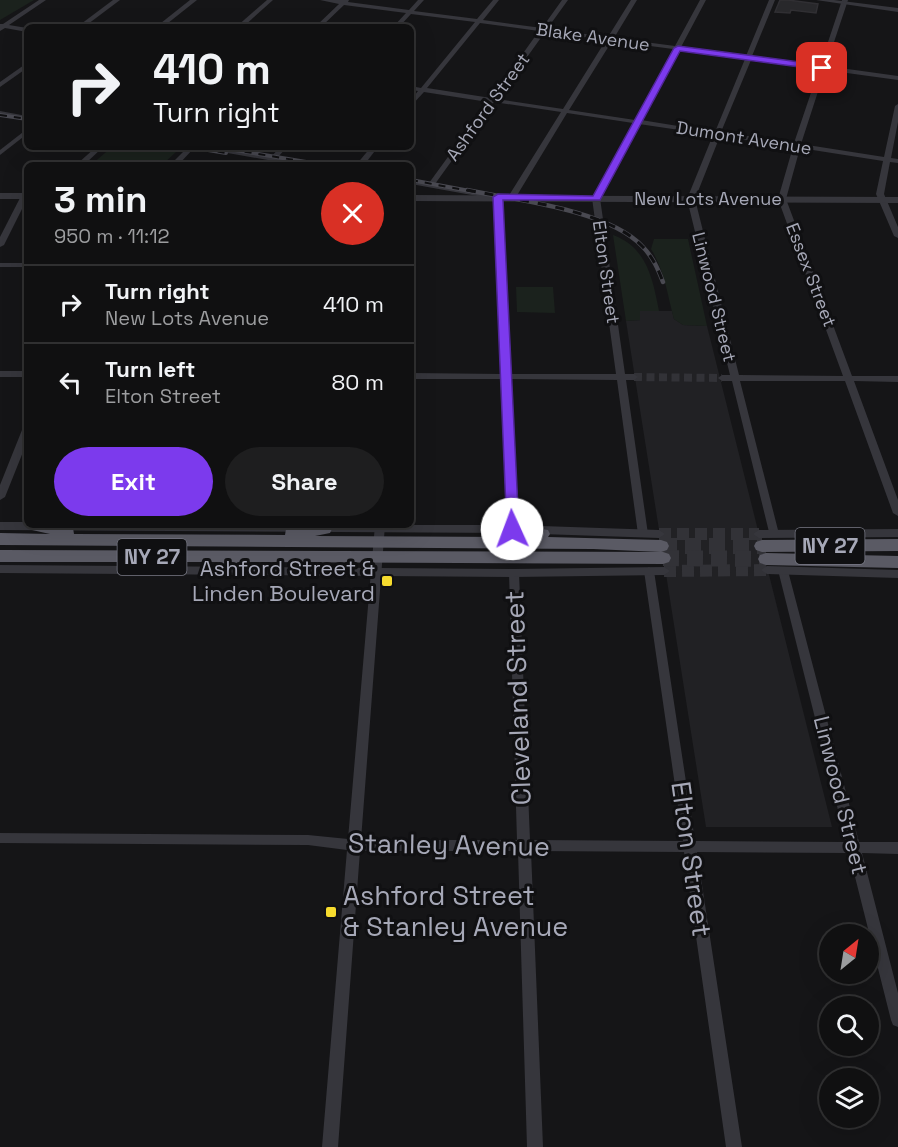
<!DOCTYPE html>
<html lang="en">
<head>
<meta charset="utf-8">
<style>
	body { margin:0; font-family:"Space Grotesk",sans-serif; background:#1e1e1f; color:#f1f3f6; height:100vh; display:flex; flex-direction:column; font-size:22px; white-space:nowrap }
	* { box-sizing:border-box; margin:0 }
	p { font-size:20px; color:#9c9d9f }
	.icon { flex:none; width:33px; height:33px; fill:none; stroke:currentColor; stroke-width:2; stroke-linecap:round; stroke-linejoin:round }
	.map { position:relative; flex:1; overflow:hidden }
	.drawer { position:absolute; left:24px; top:162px; width:390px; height:366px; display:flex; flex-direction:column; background:#101011; border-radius:9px; box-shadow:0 6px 24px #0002,0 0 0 2px #303031 }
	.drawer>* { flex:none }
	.banner { position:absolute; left:24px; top:24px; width:390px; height:126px; border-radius:9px; box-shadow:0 6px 24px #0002,0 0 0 2px #303031; background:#101011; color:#f1f3f6; overflow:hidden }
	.needle { width:39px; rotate:30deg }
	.buttons { position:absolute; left:819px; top:924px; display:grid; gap:12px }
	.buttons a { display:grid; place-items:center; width:60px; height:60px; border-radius:50%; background:#101011; box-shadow:0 6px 24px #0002,0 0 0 2px #303031; font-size:30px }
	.pin { position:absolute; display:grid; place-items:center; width:51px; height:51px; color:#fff; margin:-26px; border-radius:12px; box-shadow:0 3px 9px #0006 }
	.me { position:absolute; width:66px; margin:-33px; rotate:358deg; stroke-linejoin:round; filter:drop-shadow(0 0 4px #0008) }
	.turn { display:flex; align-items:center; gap:21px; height:126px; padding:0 30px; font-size:27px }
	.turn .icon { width:78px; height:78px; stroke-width:2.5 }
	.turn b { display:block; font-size:42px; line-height:51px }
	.round { display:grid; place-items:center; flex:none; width:63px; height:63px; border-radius:32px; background:#1e1e1f }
	.overview { display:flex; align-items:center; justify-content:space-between; height:102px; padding:0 30px }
	h1 { font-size:36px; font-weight:600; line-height:45px }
	.cta { display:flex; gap:12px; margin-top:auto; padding:12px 30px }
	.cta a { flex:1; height:69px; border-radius:36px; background:#7c3aed; color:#fff; font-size:24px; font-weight:600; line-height:69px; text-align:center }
	.cta a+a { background:#1e1e1f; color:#f1f3f6 }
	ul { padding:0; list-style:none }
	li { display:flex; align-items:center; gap:18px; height:78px; padding:0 30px; border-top:2px solid #303031 }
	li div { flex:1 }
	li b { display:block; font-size:22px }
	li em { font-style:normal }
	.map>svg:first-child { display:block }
</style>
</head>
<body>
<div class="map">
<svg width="898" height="1147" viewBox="0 0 898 1147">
	<rect width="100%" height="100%" fill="#151517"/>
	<polygon fill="#212124" points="639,311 672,311 674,319 683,325 707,326 832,827 706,827 626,321 640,320"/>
	<g fill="#1b221d">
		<polygon points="0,0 34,0 0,20"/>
		<polygon points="112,147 160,147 178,150 162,165 91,165"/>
		<path d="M613,235C647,247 653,280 659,311H640V320L626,321Z"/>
		<path d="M654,239H688L707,326L683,325L674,319C667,294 665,272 651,249Z"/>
		<polygon points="516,287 553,287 555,313 517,312"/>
	</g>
	<polygon fill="#28282b" stroke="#302f33" stroke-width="1.5" points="780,0 788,0 818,4 816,13 791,10 790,13 775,12"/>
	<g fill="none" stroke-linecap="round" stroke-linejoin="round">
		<polyline stroke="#323237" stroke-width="8" stroke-dasharray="8 4.5" stroke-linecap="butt" points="634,377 722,378"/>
		<g stroke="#323237" stroke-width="12" stroke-dasharray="12 6" stroke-linecap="butt">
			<polyline points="659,534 759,534"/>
			<polyline points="664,571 767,570"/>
		</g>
		<g stroke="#323237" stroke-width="16" stroke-dasharray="16 8" stroke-linecap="butt">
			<polyline points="661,546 762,546"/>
			<polyline points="663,558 766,559"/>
		</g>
		<g fill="#36363c" fill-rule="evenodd">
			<polygon points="39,0 46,0 9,25 27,28 27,32 5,28 0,31 0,24 3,24"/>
			<polygon points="113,0 120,0 84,27 77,27"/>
			<polygon points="190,0 197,0 163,27 156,27"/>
			<polygon points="267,0 273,0 243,27 236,27"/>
			<path d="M320,0H349L348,2L409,10L418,0H424L414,11L477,19L493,0H499L483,20L542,28L562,0H568L547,29L608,37L631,0H637L614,38L675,46L700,0H706L681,47L746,56L769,0H775L752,56L820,66L842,0H848L826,66L898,76V80L825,70L801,144L884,157L895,106L898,104V122L891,158L898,159V163L890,162L884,194L898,227V238L894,236L876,194L883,161L800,148L786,199L852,376H898V382L854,381L898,500V516L893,513L845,381H740L779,534L778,536H770L732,381H722L718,378L722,375H730L687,199L713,135L639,124L600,198L625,374H634L638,377L634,380H626L648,534L643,537L638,534L617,380L510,379L517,529L512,532L508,531L507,529L501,379H411V373L501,374L494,199L411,184V180L429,183L488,102L424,92L411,106V100L418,91L411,90V86L421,88L475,22L411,14L399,27H393L406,13L344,5L321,27H315L339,4ZM480,23L539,31L491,98L427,88ZM545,32L606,40L563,109L497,99ZM612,41L673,49L635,120L569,110ZM679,50L745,59L715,132L641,120ZM751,60L819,69L794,143L721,132ZM494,102L561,112L508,197L512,199L516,197L567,113L633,123L592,198L616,374H510L502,197L498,195L435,184ZM720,136L793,147L778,199L843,376L739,375L695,199Z"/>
			<polygon points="27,63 27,68 0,87 0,82"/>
			<polygon points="0,111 27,116 27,120 0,115"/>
			<polygon points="27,129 27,134 0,155 0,150"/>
			<polygon points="96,147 103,147 84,165 76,165"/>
			<polygon points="188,147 195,147 178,165 170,165"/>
			<polygon points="202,147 218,147 272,156 280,147 287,147 278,157 314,163 318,165 301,165 275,161 271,165 263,165 268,160 205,149"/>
			<polygon points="371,147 378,147 364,165 356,165"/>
			<polygon points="22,194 27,194 27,199 4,245 0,247 0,237"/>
			<rect x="0" y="263" width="27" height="4"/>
			<rect x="0" y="371" width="27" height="6"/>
			<polygon points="27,427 27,442 5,497 0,500 0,485 22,430"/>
			<polygon points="375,525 385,525 361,840 517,840 509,573 514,569 519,573 530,840 683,841 644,571 649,567 654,571 695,841 846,842 778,570 779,567 787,567 859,842 898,842 898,854 862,853 898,993 898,1027 893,1025 891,1020 849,853 697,852 742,1147 726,1147 684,852 531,851 543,1147 527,1147 518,851 360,851 338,1147 322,1147 347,850 308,845 0,843 0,833 308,835 348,839"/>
		</g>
		<g fill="#36363c" fill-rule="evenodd">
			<polygon points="816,0 834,0 898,8 898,12"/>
			<rect x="0" y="193" width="27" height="6"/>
			<polygon points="411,195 898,197 898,203 411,201"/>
			<polygon points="0,522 27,522 27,525 512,525 659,530 665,534 659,538 512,533 0,530"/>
			<polygon points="898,529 898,537 759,538 753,534 759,530"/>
			<polygon points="0,565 514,569 664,567 670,571 664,575 514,577 0,573"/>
			<polygon points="767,566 898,570 898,578 767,574 761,570"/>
		</g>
		<g fill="#5a5a64" fill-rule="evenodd">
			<polygon points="512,524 548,530 550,534 548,537 661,540 667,542 669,546 667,550 661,552 593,549 0,545 0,533 50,534 32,530 31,525 67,527 73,528 74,534 285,535 286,529 292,528 329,525 332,529 330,533 315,536 527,537 506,533 504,529 506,525"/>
			<polygon points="898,539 898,551 762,552 756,550 754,546 756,542 762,540"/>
			<polygon points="0,550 663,552 669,554 671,558 669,562 663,564 239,562 258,566 260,570 258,574 252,576 218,570 216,566 218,562 0,562"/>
			<polygon points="766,553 898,556 898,568 766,565 760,563 758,559 760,555"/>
		</g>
		<defs>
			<g id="rail-far1">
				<polyline points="0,115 27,119"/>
				<polyline points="190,147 226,153"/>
				<polyline points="217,147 324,165"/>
				<polyline points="411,180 475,192"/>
			</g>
			<path id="rail" d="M467,190C516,200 608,210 642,246C653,257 658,269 663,282"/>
		</defs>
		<use href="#rail-far1" stroke="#494951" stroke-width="4"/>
		<use href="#rail" stroke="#494951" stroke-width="4.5"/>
		<use href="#rail-far1" stroke="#101012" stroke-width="2" stroke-dasharray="7" stroke-linecap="butt"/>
		<use href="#rail" stroke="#101012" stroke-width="3" stroke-dasharray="9" stroke-linecap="butt"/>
	</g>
	<polygon fill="#7c3aed" stroke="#51269a" stroke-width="1.5" points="678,46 822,65 826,68 822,70 680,51 600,200 503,200 519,529 512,534 507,533 493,197 498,194 593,196 674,48"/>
	<g fill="#f6db2e" stroke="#101012" stroke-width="2">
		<rect x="381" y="575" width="12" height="12" rx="3"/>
		<rect x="325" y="906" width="12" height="12" rx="3"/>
	</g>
	<g text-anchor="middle" stroke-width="6" stroke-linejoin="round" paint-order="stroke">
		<g font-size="18" fill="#a6a8b7" stroke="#101012">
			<text transform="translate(593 37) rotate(8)" y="6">Blake Avenue</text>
			<text transform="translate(488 107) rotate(-54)" y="6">Ashford Street</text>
			<text transform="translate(744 138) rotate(9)" y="6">Dumont Avenue</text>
			<text x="708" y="205">New Lots Avenue</text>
			<text transform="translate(606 272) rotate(82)" y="6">Elton Street</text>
			<text transform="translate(811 275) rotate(69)" y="6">Essex Street</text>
			<text transform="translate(714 297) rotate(76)" y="6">Linwood Street</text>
		</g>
		<g fill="#101012" stroke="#797a86" stroke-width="1.5">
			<rect x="795.5" y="528" width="69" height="36" rx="4.5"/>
			<rect x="117.5" y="539" width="69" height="36" rx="4.5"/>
		</g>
		<g font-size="21" font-weight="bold" fill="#a6a8b7">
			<text x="830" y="553">NY 27</text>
			<text x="152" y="564">NY 27</text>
		</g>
		<g font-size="22" fill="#a6a8b7" stroke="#101012" text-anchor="end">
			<text x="375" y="576">Ashford Street &amp;<tspan x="375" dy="25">Linden Boulevard</tspan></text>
		</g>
		<g font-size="22" fill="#a6a8b7" stroke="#101012">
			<text transform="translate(841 795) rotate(76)" y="8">Linwood Street</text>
		</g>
		<g font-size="27" fill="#a6a8b7" stroke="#101012">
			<text transform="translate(518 698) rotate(-92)" y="9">Cleveland Street</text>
			<text transform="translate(449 845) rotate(1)" y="9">Stanley Avenue</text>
			<text transform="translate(691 859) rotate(82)" y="9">Elton Street</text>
		</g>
		<g font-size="27" fill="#a6a8b7" stroke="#101012" text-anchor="start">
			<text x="343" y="905">Ashford Street<tspan x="343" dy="31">&amp; Stanley Avenue</tspan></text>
		</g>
	</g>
</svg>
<div class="buttons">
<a><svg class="needle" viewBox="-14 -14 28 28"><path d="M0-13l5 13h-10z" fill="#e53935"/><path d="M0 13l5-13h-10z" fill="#9c9d9f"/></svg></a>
<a><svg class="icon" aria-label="search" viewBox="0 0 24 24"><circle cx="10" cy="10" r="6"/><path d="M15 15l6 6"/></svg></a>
<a><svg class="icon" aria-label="layers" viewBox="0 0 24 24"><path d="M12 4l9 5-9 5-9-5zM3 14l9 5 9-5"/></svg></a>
</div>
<div class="pin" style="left:822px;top:68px;background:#d93025"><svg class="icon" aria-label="arrive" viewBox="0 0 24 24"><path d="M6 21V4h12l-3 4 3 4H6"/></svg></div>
<svg class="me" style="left:512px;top:529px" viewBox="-20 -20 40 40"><circle r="19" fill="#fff"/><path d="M0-13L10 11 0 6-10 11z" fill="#7c3aed"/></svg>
<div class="banner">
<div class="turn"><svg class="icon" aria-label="right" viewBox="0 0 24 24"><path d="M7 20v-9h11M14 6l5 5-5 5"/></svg><div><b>410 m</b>Turn right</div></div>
</div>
<section class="drawer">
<div class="overview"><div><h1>3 min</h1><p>950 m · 11:12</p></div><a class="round" style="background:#d93025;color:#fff"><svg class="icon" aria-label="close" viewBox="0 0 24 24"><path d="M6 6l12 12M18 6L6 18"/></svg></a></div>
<ul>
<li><svg class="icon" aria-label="right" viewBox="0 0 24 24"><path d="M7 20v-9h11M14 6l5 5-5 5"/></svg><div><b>Turn right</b><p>New Lots Avenue</p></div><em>410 m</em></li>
<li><svg class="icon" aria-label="left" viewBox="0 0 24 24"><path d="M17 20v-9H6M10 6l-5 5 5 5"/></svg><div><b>Turn left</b><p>Elton Street</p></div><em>80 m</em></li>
</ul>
<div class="cta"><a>Exit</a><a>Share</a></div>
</section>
</div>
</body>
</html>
